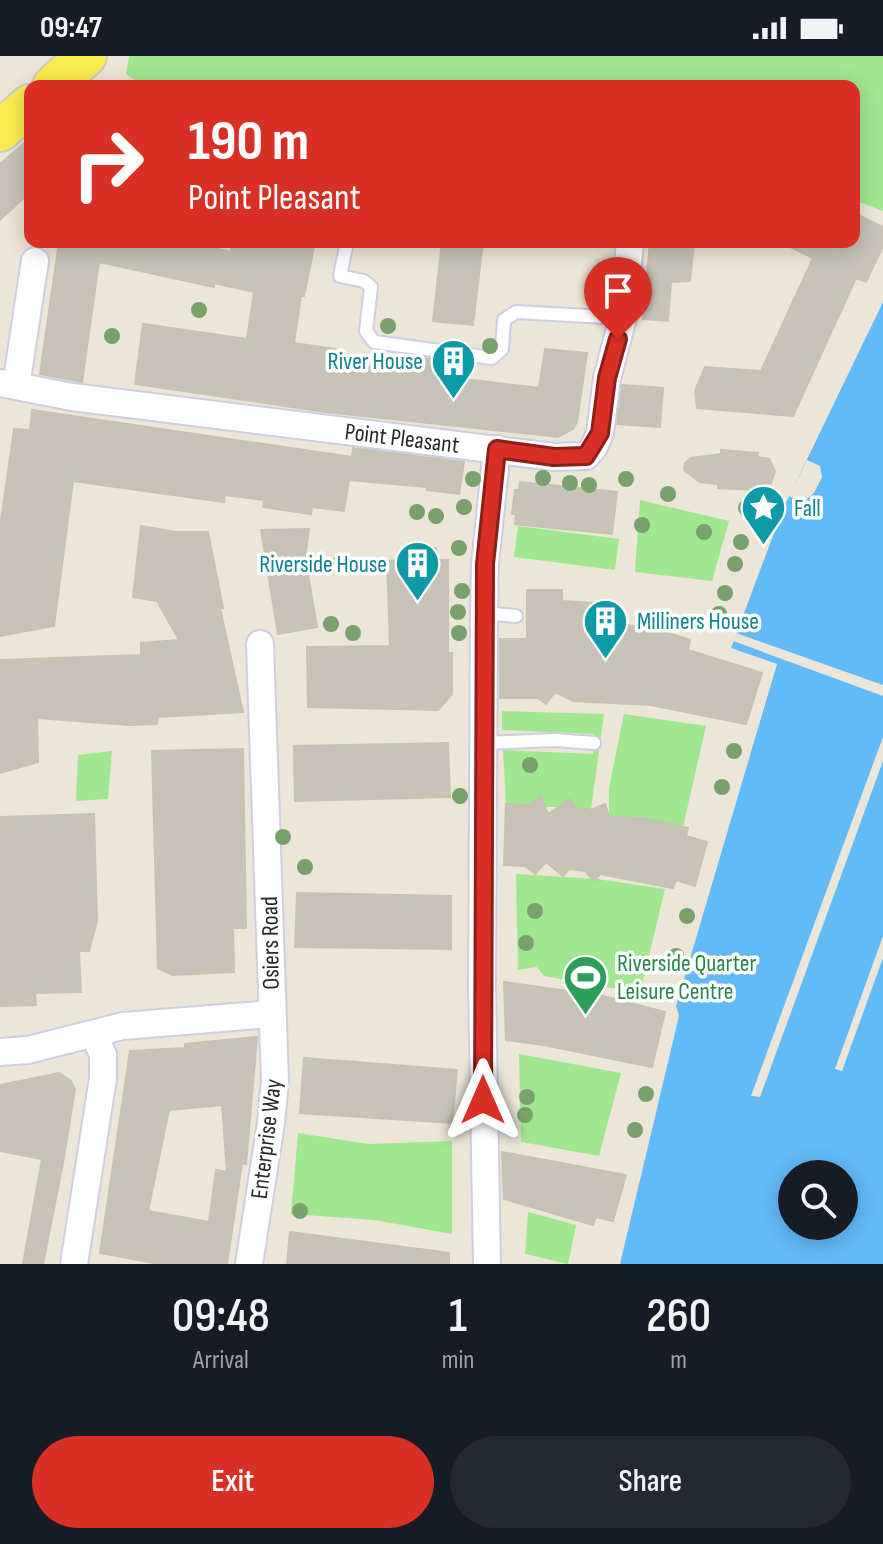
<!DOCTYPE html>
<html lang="en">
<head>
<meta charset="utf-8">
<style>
	body { margin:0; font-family:"Sofia Sans Condensed",sans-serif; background:#242831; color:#f1f3f6; height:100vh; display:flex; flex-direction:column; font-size:30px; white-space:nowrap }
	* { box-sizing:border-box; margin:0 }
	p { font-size:26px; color:#9ea1a6 }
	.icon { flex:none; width:44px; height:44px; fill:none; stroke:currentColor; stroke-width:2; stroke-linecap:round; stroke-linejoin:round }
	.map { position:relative; height:1208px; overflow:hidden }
	.sheet { display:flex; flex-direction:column; background:#171b24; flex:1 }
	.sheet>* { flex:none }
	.banner { position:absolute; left:24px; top:24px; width:836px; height:168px; border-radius:16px; box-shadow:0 4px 20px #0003; background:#d93025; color:#fff; overflow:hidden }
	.tools { position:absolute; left:778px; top:1104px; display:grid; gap:16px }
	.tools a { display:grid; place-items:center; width:80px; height:80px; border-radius:50%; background:#171b24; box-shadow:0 4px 20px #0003; font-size:40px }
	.pin { position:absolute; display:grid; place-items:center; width:68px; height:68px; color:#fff; margin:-82px -34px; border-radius:50% 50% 50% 0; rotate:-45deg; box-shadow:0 0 8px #0007 }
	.pin .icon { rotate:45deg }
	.me { position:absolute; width:88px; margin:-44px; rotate:0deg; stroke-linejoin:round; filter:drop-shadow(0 0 6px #0008) }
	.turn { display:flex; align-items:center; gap:28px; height:168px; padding:0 32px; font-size:36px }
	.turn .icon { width:104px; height:104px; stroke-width:2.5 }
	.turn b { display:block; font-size:56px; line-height:68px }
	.eta { display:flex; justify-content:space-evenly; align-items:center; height:136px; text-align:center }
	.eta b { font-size:48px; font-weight:600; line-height:56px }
	.action { display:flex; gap:16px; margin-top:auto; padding:16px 32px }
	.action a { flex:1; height:92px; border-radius:48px; background:#d93025; color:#fff; font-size:32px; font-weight:600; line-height:92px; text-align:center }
	.action a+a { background:#242831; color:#f1f3f6 }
	.status { display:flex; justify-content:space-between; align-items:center; height:56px; padding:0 40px; background:#171b24; direction:ltr }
	.status svg { height:22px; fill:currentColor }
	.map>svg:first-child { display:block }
</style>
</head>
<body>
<div class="status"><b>09:47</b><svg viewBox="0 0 49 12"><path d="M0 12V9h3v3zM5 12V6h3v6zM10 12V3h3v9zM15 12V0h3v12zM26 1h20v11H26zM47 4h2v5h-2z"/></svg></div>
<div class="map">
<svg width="883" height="1208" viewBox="0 0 883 1208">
	<rect width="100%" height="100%" fill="#ece6d8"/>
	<g fill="#a1e790">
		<polygon points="129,0 883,0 883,155 854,144 854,30 143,30 126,18"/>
		<polygon points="640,444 729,465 712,525 635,516"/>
		<polygon points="518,470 619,483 615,514 514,501"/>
		<polygon points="502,655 604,658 591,754 575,752 570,744 559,751 545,751 540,742 529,749 506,748 503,694 593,698 594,678 502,674"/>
		<polygon points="624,658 706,670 683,771 646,763 609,760 609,732"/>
		<polygon points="112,695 108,743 76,745 78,699"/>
		<polygon points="516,818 597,823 665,833 640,937 544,920 537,911 518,914"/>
		<polygon points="519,998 621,1017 599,1100 521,1086"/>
		<polygon points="298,1077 368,1088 452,1085 452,1178 374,1164 291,1158"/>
		<polygon points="528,1156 576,1169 568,1208 525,1198"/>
	</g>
	<path fill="#62baf7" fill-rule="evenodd" d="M883,246V1208H620L679,960L676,950L777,608L731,592L783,453ZM792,1118H844V1170H792Z"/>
	<g fill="#ece6d8">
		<polygon points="807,404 820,410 822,421 814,437 803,447 789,440"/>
		<polygon points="736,577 883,629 883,640 733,585"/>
		<polygon points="883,681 883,705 760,1041 751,1040"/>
		<polygon points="883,880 883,902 842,1015 835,1013"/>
	</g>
	<g fill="#c7c3b8" stroke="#c7c3b2" stroke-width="2" fill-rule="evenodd">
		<polygon points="30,82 30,136 0,164 0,108"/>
		<polygon points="854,157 883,171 883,190 866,226 856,222 793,360 697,352 695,335 705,311 761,315 813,202 780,186 854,186"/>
		<polygon points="59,186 187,186 231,196 233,186 315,186 304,240 301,240 294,287 335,293 333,306 421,318 423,302 457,306 455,322 539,332 545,293 587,297 577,366 573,373 558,381 326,356 135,328 143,268 247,283 254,236 214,227 214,231 99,206 82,326 40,318"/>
		<polygon points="442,186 483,186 473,269 433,265"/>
		<polygon points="650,186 694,186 690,225 671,226 668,265 643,263"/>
		<polygon points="622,329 663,332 660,371 617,368"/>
		<polygon points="32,354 352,401 353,392 464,406 459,438 427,434 427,431 349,424 344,455 312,451 311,458 263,451 264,444 225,439 224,446 73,425 54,570 0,580 0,472 14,373 30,374"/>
		<polygon points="721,394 758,397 757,401 769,403 775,415 771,427 755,428 755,434 718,432 718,428 700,426 684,414 685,407 691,402 721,398"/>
		<polygon points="520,426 617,436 612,478 515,468 516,458 512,458 515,434 519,434"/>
		<polygon points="141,470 175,476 208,476 223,552 220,552 243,656 158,661 157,668 129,669 37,662 38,706 0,717 0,604 141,599 141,587 179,584 157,545 133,541"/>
		<polygon points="309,473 305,501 317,571 278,578 261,474"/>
		<polygon points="436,492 437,504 448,504 448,597 452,597 452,638 438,654 308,651 307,591 390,590 387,505 413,503 413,493"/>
		<polygon points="527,534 562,534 562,545 593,547 592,556 619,559 620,568 656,573 690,584 688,594 762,617 746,668 651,649 573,645 555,636 546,648 538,642 500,642 500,583 527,583"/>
		<polygon points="448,687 450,741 295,745 294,690"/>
		<polygon points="243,693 246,872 233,872 234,916 172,919 158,912 152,695"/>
		<polygon points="541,741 548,758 570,743 575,752 591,754 605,748 609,760 646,763 688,772 686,780 707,786 695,830 676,824 673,832 600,818 594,825 585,815 569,813 563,820 546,806 535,818 525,810 504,809 506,748 529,749"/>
		<polygon points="94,758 97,865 89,895 79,895 81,936 35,937 36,949 0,950 0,761"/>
		<polygon points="297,837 451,840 451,893 295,891"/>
		<polygon points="504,926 603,940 665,956 652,1011 544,989 506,984"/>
		<path d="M257,981L246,1108L242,1107L227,1208H160L100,1197L130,995L185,992V988ZM222,1049L227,1116L216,1114L209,1166L148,1155L169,1054Z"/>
		<polygon points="304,1002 457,1014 452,1067 300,1057"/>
		<polygon points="59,1017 70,1024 75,1033 63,1107 43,1208 23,1208 42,1103 0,1095 0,1029"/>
		<polygon points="502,1096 626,1119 613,1165 596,1161 593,1169 504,1143"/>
		<polygon points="290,1176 449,1197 449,1208 287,1208"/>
	</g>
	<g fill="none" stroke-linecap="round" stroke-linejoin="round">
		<defs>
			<g id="lane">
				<polyline points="347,186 340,220 364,225 371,231 366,275 374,286 492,302 502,293 504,264 516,256 623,262"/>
				<polyline points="484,557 516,560"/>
				<polyline points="483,687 555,684 594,687"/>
			</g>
			<g id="street">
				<polyline points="0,327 72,341 554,401 586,400 594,391 600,377 607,322 623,262 630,186"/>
				<polyline points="16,330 35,205"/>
				<polyline points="0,996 28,994 123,970 271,958"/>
				<polyline points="74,1208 103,1022 103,999 94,978"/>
				<polyline points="249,1208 271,1067 275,1025 260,588"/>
				<polyline points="487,1208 482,929 484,557 485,508 497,393"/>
			</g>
			<g id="primary">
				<polyline points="53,30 86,0"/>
				<polyline points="0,75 30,49"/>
			</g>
		</defs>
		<use href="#lane" stroke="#cecee3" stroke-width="16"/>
		<use href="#street" stroke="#cecee3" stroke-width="30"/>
		<use href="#primary" stroke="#cbcbcb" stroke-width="44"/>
		<use href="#lane" stroke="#fff" stroke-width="12"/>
		<use href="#street" stroke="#fff" stroke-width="26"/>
		<use href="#primary" stroke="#faec4f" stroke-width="40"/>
	</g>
	<g fill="#78a16c">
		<circle cx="199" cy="254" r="8"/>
		<circle cx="388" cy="270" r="8"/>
		<circle cx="112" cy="280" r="8"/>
		<circle cx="490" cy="290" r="8"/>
		<circle cx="543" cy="422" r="8"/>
		<circle cx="473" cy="423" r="8"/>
		<circle cx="626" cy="423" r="8"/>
		<circle cx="570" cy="427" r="8"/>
		<circle cx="589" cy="429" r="8"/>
		<circle cx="668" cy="438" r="8"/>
		<circle cx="464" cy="451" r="8"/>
		<circle cx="746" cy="452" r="8"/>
		<circle cx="417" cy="456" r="8"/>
		<circle cx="436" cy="460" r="8"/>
		<circle cx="642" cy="469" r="8"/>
		<circle cx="704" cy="476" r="8"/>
		<circle cx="741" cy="486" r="8"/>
		<circle cx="459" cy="492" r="8"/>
		<circle cx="735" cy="508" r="8"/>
		<circle cx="337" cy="509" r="8"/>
		<circle cx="462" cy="535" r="8"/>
		<circle cx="725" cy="537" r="8"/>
		<circle cx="458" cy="556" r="8"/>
		<circle cx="719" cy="558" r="8"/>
		<circle cx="331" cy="568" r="8"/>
		<circle cx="353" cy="577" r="8"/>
		<circle cx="459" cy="577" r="8"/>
		<circle cx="734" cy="695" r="8"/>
		<circle cx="530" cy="709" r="8"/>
		<circle cx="722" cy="731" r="8"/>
		<circle cx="460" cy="740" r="8"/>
		<circle cx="283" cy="781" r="8"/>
		<circle cx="305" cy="811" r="8"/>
		<circle cx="535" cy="855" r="8"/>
		<circle cx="687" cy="860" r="8"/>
		<circle cx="526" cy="887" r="8"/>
		<circle cx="676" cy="900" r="8"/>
		<circle cx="646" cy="1038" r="8"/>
		<circle cx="527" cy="1041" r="8"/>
		<circle cx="525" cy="1059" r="8"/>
		<circle cx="635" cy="1074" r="8"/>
		<circle cx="300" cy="1155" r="8"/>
	</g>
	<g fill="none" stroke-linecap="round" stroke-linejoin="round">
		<defs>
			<polyline id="route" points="483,1044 485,508 497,393 554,401 586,400 600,377 607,322 618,283"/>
		</defs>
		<use href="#route" stroke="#8d1f18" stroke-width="20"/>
		<use href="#route" stroke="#d93025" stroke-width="14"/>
	</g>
	<defs>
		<symbol id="building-pin" viewBox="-11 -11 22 30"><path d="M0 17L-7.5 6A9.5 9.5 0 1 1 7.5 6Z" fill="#0f9aa8" stroke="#fff"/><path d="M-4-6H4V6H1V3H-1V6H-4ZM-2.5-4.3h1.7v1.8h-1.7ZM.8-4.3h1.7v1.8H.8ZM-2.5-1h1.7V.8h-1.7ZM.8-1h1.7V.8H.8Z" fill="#fff"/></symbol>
		<symbol id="sight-pin" viewBox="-11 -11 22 30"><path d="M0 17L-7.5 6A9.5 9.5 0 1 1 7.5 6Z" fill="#0f9aa8" stroke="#fff"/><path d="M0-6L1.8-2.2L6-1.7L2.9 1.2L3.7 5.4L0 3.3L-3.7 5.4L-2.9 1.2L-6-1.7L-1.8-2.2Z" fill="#fff"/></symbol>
		<symbol id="stadium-pin" viewBox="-11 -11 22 30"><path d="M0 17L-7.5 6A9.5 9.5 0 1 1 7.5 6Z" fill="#2e9e5b" stroke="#fff"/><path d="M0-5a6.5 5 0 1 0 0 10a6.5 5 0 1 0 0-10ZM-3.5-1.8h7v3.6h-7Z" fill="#fff"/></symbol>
	</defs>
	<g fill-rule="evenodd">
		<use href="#building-pin" x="428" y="280" width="51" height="69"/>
		<use href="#sight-pin" x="738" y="426" width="51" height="69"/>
		<use href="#building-pin" x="392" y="482" width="51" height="69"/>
		<use href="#building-pin" x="580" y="540" width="51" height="69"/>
		<use href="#stadium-pin" x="560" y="896" width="51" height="69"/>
	</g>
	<g text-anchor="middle" stroke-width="7" stroke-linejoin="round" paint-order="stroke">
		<g font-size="24" fill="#0d838f" stroke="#fff" text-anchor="end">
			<text x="423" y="313">River House</text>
			<text x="794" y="460" text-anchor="start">Fall</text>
			<text x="387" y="516">Riverside House</text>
			<text x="637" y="573" text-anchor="start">Milliners House</text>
		</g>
		<g font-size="24" fill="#282828" stroke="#fff">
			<text transform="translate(402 382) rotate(7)" y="8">Point Pleasant</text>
			<text transform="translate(270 887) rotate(-91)" y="8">Osiers Road</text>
			<text transform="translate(266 1083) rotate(-83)" y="8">Enterprise Way</text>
		</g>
		<g font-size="24" fill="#27864d" stroke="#fff" text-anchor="start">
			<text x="617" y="915">Riverside Quarter<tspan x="617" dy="28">Leisure Centre</tspan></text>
		</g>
	</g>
</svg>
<div class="tools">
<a><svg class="icon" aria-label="search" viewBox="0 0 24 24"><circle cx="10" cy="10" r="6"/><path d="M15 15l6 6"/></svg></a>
</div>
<div class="pin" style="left:618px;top:283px;background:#d93025"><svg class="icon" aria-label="arrive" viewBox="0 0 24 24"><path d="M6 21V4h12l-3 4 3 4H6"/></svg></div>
<svg class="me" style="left:483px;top:1044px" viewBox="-20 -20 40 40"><path d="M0-17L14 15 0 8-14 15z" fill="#d93025" stroke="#fff" stroke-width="4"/></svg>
<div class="banner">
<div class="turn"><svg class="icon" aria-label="right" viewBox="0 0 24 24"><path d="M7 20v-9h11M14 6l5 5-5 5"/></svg><div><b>190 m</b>Point Pleasant</div></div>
</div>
</div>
<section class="sheet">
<div class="eta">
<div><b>09:48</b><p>Arrival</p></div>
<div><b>1</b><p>min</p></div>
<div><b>260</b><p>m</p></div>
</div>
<div class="action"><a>Exit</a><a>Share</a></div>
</section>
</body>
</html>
